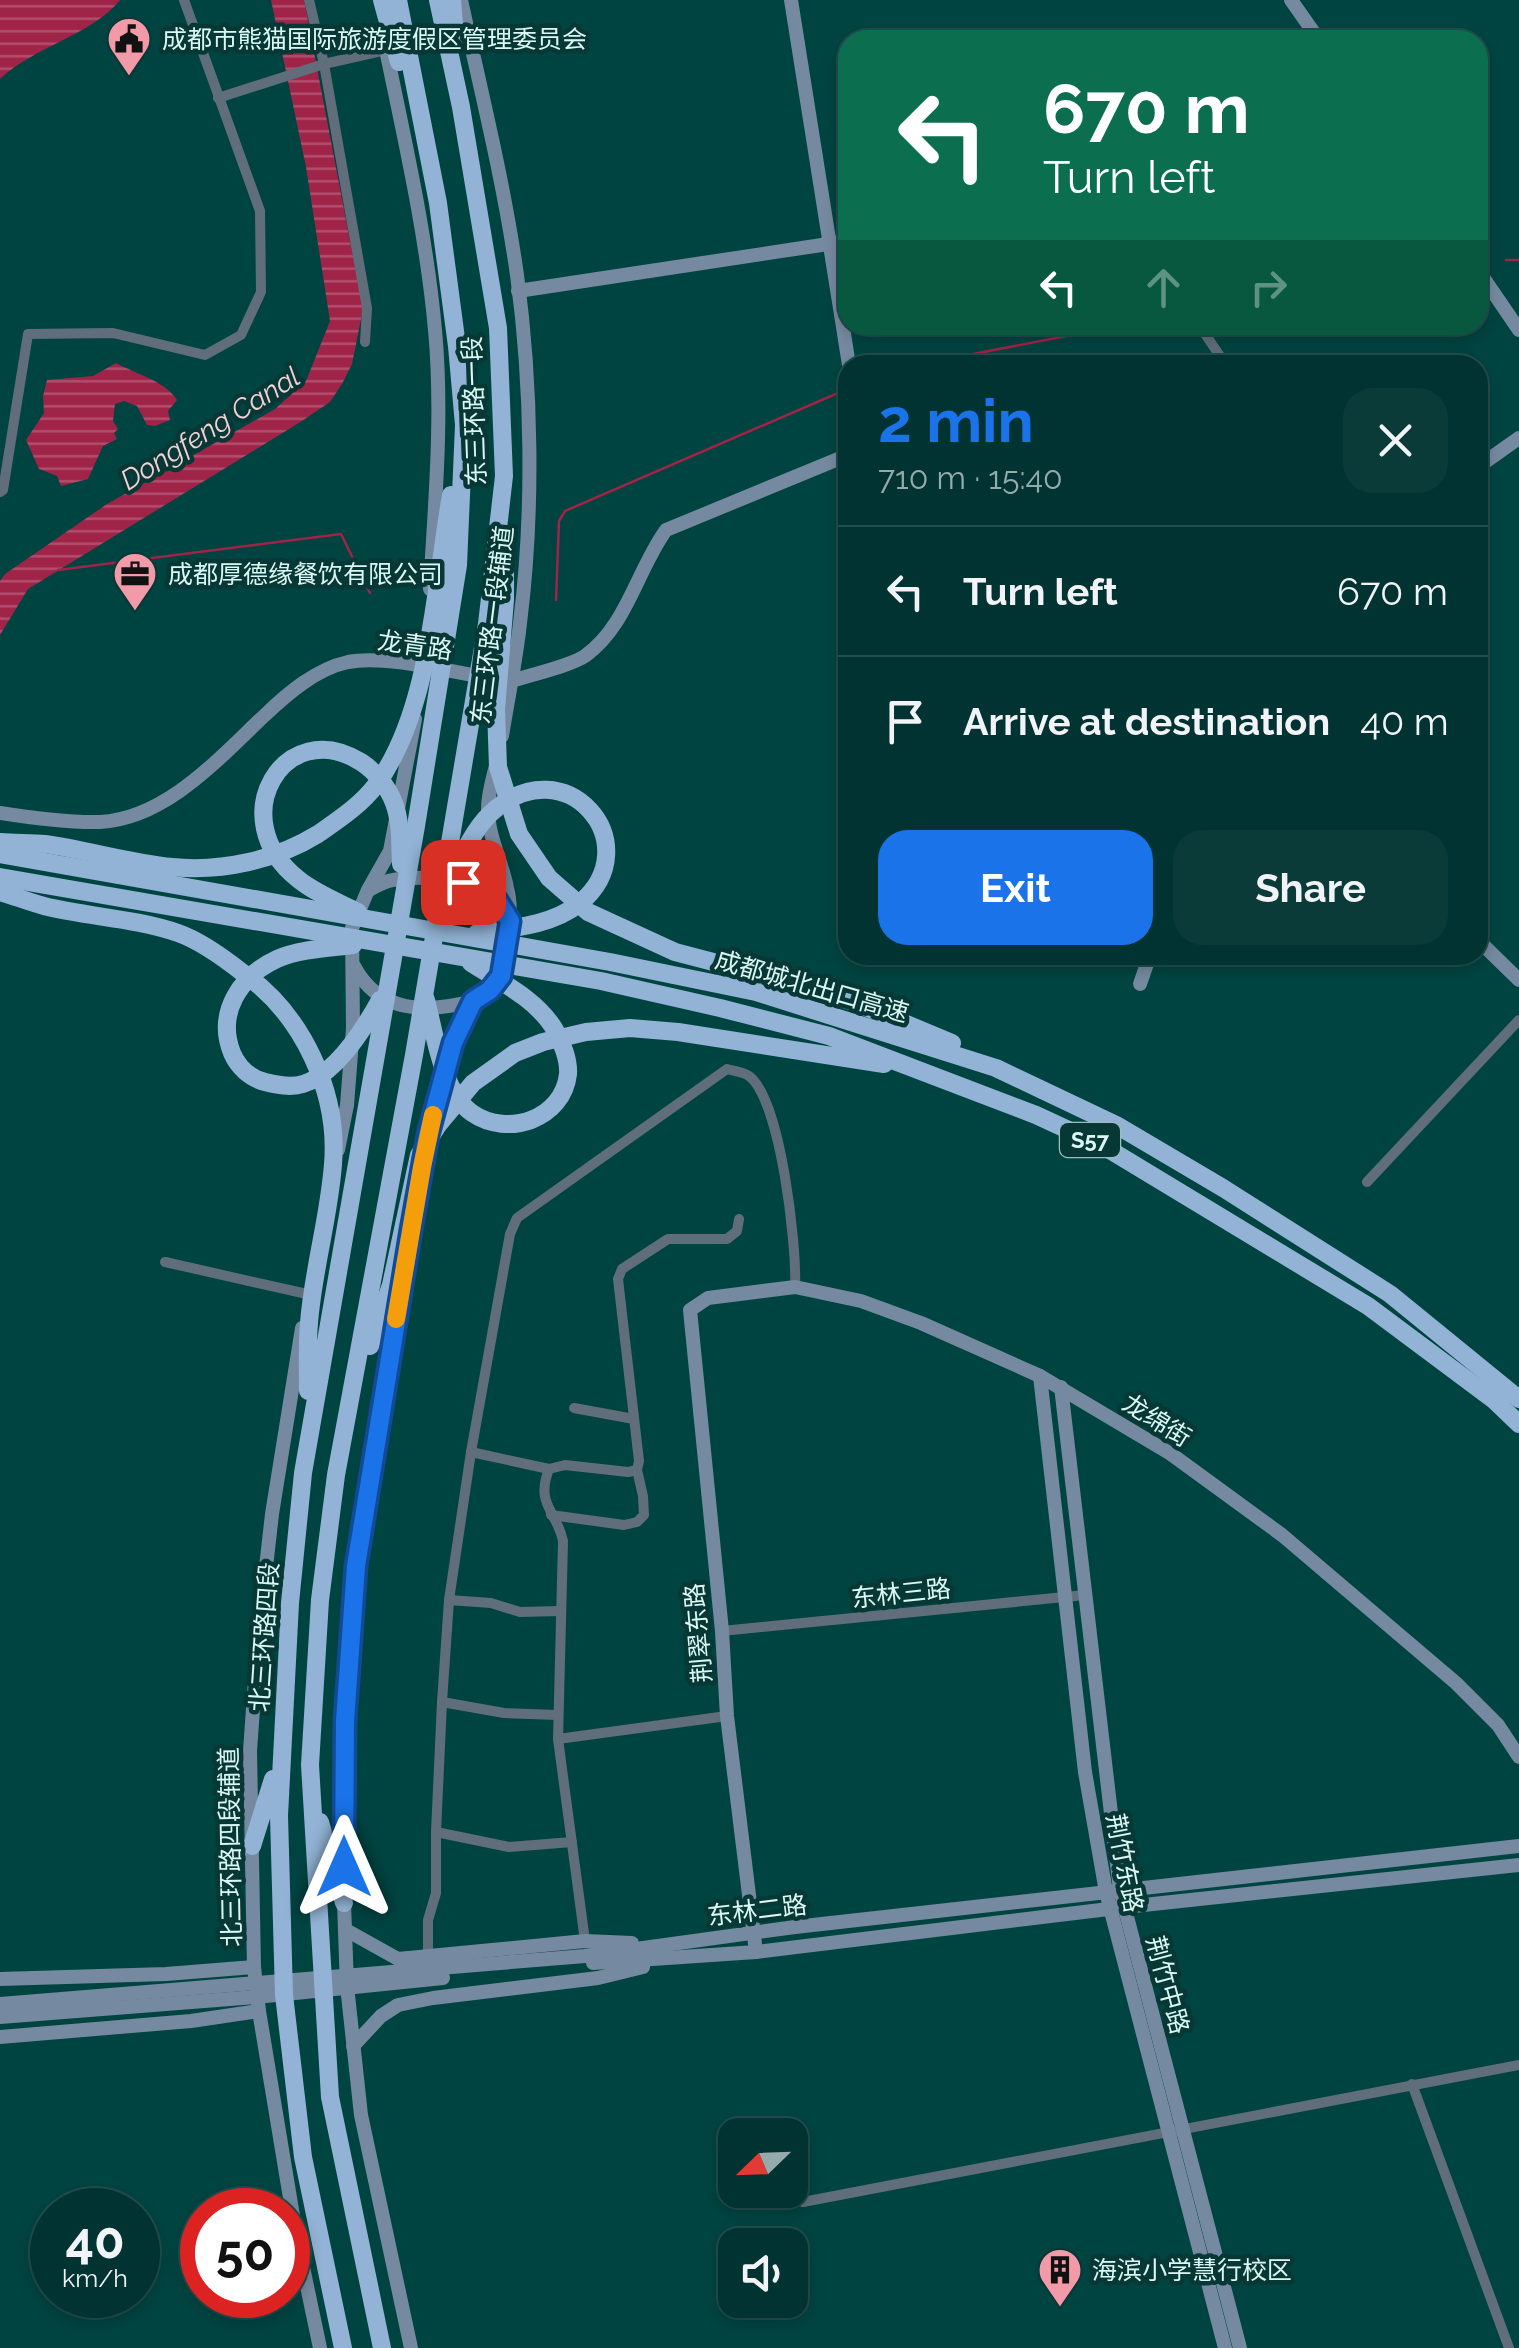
<!DOCTYPE html>
<html lang="en">
<head>
<meta charset="utf-8">
<style>
	body { margin:0; font-family:Raleway,"Noto Sans SC",sans-serif; background:#0a3b39; color:#f1f3f6; height:100vh; display:flex; flex-direction:column; font-size:38px; white-space:nowrap }
	* { box-sizing:border-box; margin:0 }
	p { font-size:32px; color:#95aaab }
	.icon { flex:none; width:55px; height:55px; fill:none; stroke:currentColor; stroke-width:2; stroke-linecap:round; stroke-linejoin:round }
	.map { position:relative; flex:1; overflow:hidden }
	.details { position:absolute; left:838px; top:355px; width:650px; height:610px; display:flex; flex-direction:column; background:#003331; border-radius:30px; box-shadow:0 5px 15px #0003,0 0 0 2px #224e4d }
	.details>* { flex:none }
	.top-card { position:absolute; left:838px; top:30px; width:650px; height:305px; border-radius:30px; box-shadow:0 5px 15px #0003,0 0 0 2px #224e4d; background:#0b6e4f; color:#fff; overflow:hidden }
	.needle { width:65px; rotate:247deg }
	.buttons { position:absolute; left:718px; top:2118px; display:grid; gap:20px }
	.buttons a { display:grid; place-items:center; width:90px; height:90px; border-radius:20px; background:#003331; box-shadow:0 5px 15px #0003,0 0 0 2px #224e4d; font-size:50px }
	.speed { position:absolute; left:30px; top:2188px; display:flex; gap:20px; font-size:50px; font-weight:700; text-align:center }
	.speed>* { display:grid; place-content:center; width:130px; height:130px; border-radius:50%; background:#003331; box-shadow:0 5px 15px #0003,0 0 0 2px #224e4d; line-height:1 }
	.speed small { font-size:25px; font-weight:400 }
	.speed .limit { border:15px solid #d22; background:#fff; color:#111 }
	.pin { position:absolute; display:grid; place-items:center; width:85px; height:85px; color:#fff; margin:-42px; border-radius:20px; box-shadow:0 5px 15px #0006 }
	.me { position:absolute; width:110px; margin:-55px; rotate:0deg; stroke-linejoin:round; filter:drop-shadow(0 0 8px #0008) }
	.turn { display:flex; align-items:center; gap:35px; height:210px; padding:0 40px; font-size:45px }
	.turn .icon { width:130px; height:130px; stroke-width:2.5 }
	.turn b { display:block; font-size:70px; line-height:85px }
	.lanes { display:flex; align-items:center; height:95px; padding:0 40px; background:#0003; justify-content:center; gap:50px; direction:ltr }
	.lanes .off { opacity:.35 }
	.round { display:grid; place-items:center; flex:none; width:105px; height:105px; border-radius:30px; background:#0a3b39 }
	.head { display:flex; align-items:center; justify-content:space-between; height:170px; padding:0 40px }
	h1 { font-size:60px; font-weight:700; line-height:75px; color:#1a73e8 }
	.button { display:flex; gap:20px; margin-top:auto; padding:20px 40px }
	.button a { flex:1; height:115px; border-radius:30px; background:#1a73e8; color:#fff; font-size:40px; font-weight:700; line-height:115px; text-align:center }
	.button a+a { background:#0a3b39; color:#f1f3f6 }
	ul { padding:0; list-style:none }
	li { display:flex; align-items:center; gap:30px; height:130px; padding:0 40px; border-top:2px solid #224e4d }
	li div { flex:1 }
	li b { display:block; font-size:38px }
	li em { font-style:normal }
	.map>svg:first-child { display:block }
</style>
</head>
<body>
<div class="map">
<svg width="1519" height="2348" viewBox="0 0 1519 2348">
	<defs>
		<pattern id="water-rules" width="6" height="5" patternUnits="userSpaceOnUse" patternTransform="scale(2.5)"><rect width="6" height="5" fill="#a02348"/><path d="M0 2.5h6" fill="none" stroke="#b14f6c"/></pattern>
	</defs>
	<rect width="100%" height="100%" fill="#004441"/>
	<g fill="url(#water-rules)">
		<path d="M0,0H120C92,35 35,46 0,79Z"/>
		<polygon points="271,0 304,0 363,309 352,364 342,384 330,402 302,421 28,589 0,635 0,581 5,574 107,504 275,409 306,381 330,321 306,167"/>
		<path d="M116,363C136,374 165,381 177,400L168,411L170,420L155,426L147,425L137,406L124,401L115,404L113,421L118,429L114,433L117,439L103,446L88,479L61,486L57,476L39,469L26,440L44,413L43,396L47,380L93,376Z"/>
	</g>
	<g fill="none" stroke-linecap="round" stroke-linejoin="round">
		<g stroke="#a02348" stroke-width="2.5">
			<polyline points="1506,260 1519,260"/>
			<polyline points="916,365 1124,325"/>
			<polyline points="58,570 341,534 370,593"/>
			<polyline points="556,600 559,521 565,511 838,393"/>
		</g>
		<g stroke="#606e7c" stroke-width="10">
			<polyline points="309,0 324,64 367,308 365,342"/>
			<polyline points="218,98 324,64 386,50"/>
			<polyline points="1199,325 1226,365"/>
			<polyline points="0,492 3,490 28,334 113,333 205,355 241,335 261,292 260,211 184,0"/>
			<polyline points="1367,1182 1519,1020"/>
			<polyline points="165,1262 307,1294"/>
			<polyline points="574,1408 634,1419"/>
			<polyline points="471,1452 549,1469"/>
			<polyline points="551,1515 624,1525 637,1522 644,1515 643,1496 637,1470"/>
			<polyline points="449,1600 491,1603 520,1612 560,1611"/>
			<polyline points="722,1631 1085,1595"/>
			<polyline points="442,1702 504,1713 558,1715"/>
			<path d="M558,1739L563,1541C557,1511 535,1505 549,1469L565,1465L628,1472L637,1470L639,1461L618,1279L622,1269L668,1239H727L737,1231L739,1219"/>
			<path d="M572,1842L509,1847L436,1832L442,1702L449,1600L471,1452L510,1234L517,1218L727,1069C734,1071 744,1072 749,1076C781,1100 797,1247 795,1287"/>
			<polyline points="585,1941 558,1739 727,1716"/>
			<polyline points="428,1956 428,1920 436,1893 436,1832"/>
			<polyline points="1412,2084 1509,2348"/>
			<polyline points="803,2202 1519,2065"/>
		</g>
		<g stroke="#758aa0" stroke-width="14">
			<path d="M461,0C481,91 504,183 517,275C532,386 534,512 520,623C516,661 508,698 502,736"/>
			<polyline points="791,0 849,365"/>
			<polyline points="1291,0 1319,40"/>
			<path d="M382,30C402,129 426,229 435,330C443,415 435,503 430,589"/>
			<polyline points="1478,270 1519,330"/>
			<polyline points="518,291 848,241"/>
			<polyline points="1478,467 1519,438"/>
			<path d="M506,681H511C530,675 570,666 585,656C627,626 637,570 666,530L848,455"/>
			<path d="M497,762C493,777 488,793 488,809C488,837 502,861 507,888C511,903 510,921 507,936"/>
			<path d="M0,813C32,818 67,823 100,822C167,818 219,758 265,715C288,693 316,669 348,662C386,655 445,671 485,677"/>
			<path d="M371,889C378,885 385,881 393,880C416,876 469,877 488,891C496,897 501,907 507,916"/>
			<polyline points="1478,940 1519,980"/>
			<path d="M354,966C379,1014 427,1013 473,1001"/>
			<polyline points="1140,984 1150,955"/>
			<polyline points="428,1135 453,1043 473,1001 489,991 502,972"/>
			<polyline points="338,1150 347,1105 353,1028 352,928 368,890 390,851 415,719"/>
			<polyline points="302,1328 272,1514 258,1638 250,1751 254,1967 259,2011 296,2234 320,2348"/>
			<polyline points="1040,1376 1085,1772 1106,1892 1225,2348"/>
			<polyline points="1061,1387 1120,1890 1240,2348"/>
			<polyline points="346,1930 398,1959 585,1941 632,1943"/>
			<polyline points="756,1952 727,1716 722,1631 690,1310 708,1298 795,1287 861,1301 921,1323 1040,1376 1171,1454 1282,1535 1456,1683 1498,1725 1519,1757"/>
			<polyline points="593,1963 756,1952 1125,1907 1519,1865"/>
			<polyline points="0,1979 166,1974 254,1967"/>
			<polyline points="0,2004 585,1956 795,1927 1519,1846"/>
			<polyline points="0,2017 256,1997 443,1978"/>
			<polyline points="0,2037 191,2021 259,2011"/>
			<polyline points="353,2046 381,2016 398,2005 433,1998 598,1978 643,1967"/>
			<polyline points="411,2348 361,2115 347,1986 344,1903 345,1721 356,1566 411,1230"/>
		</g>
		<g stroke="#92b3d5" stroke-width="18">
			<polyline points="382,0 399,62"/>
			<polyline points="452,0 455,37"/>
			<polyline points="505,551 505,600 496,709 498,767 519,834 549,878 588,912 675,952 786,981 856,1003 952,1043"/>
			<path d="M0,842C15,843 31,843 45,844C88,850 130,863 172,867C222,872 276,860 318,834C338,820 361,805 376,785C431,711 435,585 451,495"/>
			<polyline points="0,854 610,962 756,992 996,1068 1118,1126 1223,1188 1390,1294 1519,1399"/>
			<polyline points="0,877 601,981 720,1008 829,1036 1036,1115 1105,1147 1368,1306 1494,1400 1519,1424"/>
			<path d="M448,886C460,861 471,832 491,813C566,744 650,845 580,903C551,926 512,928 477,933"/>
			<path d="M0,892C14,896 29,902 44,906C88,917 135,918 178,933C201,941 224,958 243,973C302,1014 339,1092 333,1164C329,1218 313,1270 309,1323C307,1345 308,1369 308,1391"/>
			<path d="M358,912C338,902 315,893 298,879C222,819 284,714 361,762C375,771 388,787 394,803C401,821 400,845 401,864"/>
			<path d="M353,945C329,948 300,949 277,959C240,976 216,1013 232,1053C238,1067 250,1078 265,1082C277,1085 291,1088 303,1084C336,1074 364,1029 380,1000"/>
			<path d="M426,1000C435,1034 442,1092 472,1113C508,1138 563,1119 568,1074C569,1060 562,1042 555,1030C537,999 499,981 471,963"/>
			<polyline points="370,1346 391,1285 419,1155 438,1125 473,1083 515,1053 543,1042 586,1032 630,1028 678,1032 884,1064"/>
			<polyline points="320,1822 344,1903"/>
			<polyline points="252,1846 273,1779"/>
			<polyline points="343,2348 303,2157 284,1995 279,1816 290,1603 303,1473 416,826 458,565 464,425 457,346 438,203 398,0"/>
			<polyline points="382,2348 330,2097 310,1765 320,1600 336,1475 414,1055 487,624 504,476 498,328 461,107 438,0"/>
		</g>
	</g>
	<g fill="none" stroke-linecap="round" stroke-linejoin="round">
		<defs>
			<polyline id="route" points="344,1867 345,1721 356,1566 411,1230 428,1135 453,1043 473,1001 490,990 501,976 510,921 496,899 485,888 463,882"/>
		</defs>
		<use href="#route" stroke="#114b97" stroke-width="25"/>
		<use href="#route" stroke="#1a73e8" stroke-width="18"/>
		<polyline stroke="#f59e0b" stroke-width="18" points="396,1319 422,1167 433,1115"/>
	</g>
	<defs>
		<symbol id="civic-pin" viewBox="-11 -11 22 30"><path d="M0 17L-7.5 6A9.5 9.5 0 1 1 7.5 6Z" fill="#f39aa9" stroke="#083835"/><path d="M-.6-6.5H3V-4.5H.6V-3L4-1V1h2V6H-6V1h2V-1L-.6-3ZM-1.2 2.5V6h2.4V2.5Z" fill="#111"/></symbol>
		<symbol id="office-pin" viewBox="-11 -11 22 30"><path d="M0 17L-7.5 6A9.5 9.5 0 1 1 7.5 6Z" fill="#f39aa9" stroke="#083835"/><path d="M-6-3h4V-5.5h4V-3h4V5H-6ZM-1-4.5V-3h2v-1.5ZM-6 0V1H6V0Z" fill="#111"/></symbol>
		<symbol id="building-pin" viewBox="-11 -11 22 30"><path d="M0 17L-7.5 6A9.5 9.5 0 1 1 7.5 6Z" fill="#f39aa9" stroke="#083835"/><path d="M-4-6H4V6H1V3H-1V6H-4ZM-2.5-4.3h1.7v1.8h-1.7ZM.8-4.3h1.7v1.8H.8ZM-2.5-1h1.7V.8h-1.7ZM.8-1h1.7V.8H.8Z" fill="#111"/></symbol>
	</defs>
	<g fill-rule="evenodd">
		<use href="#civic-pin" x="104" y="14" width="50" height="68"/>
		<use href="#office-pin" x="110" y="549" width="50" height="68"/>
		<use href="#building-pin" x="1035" y="2245" width="50" height="68"/>
	</g>
	<g text-anchor="middle" stroke-width="9" stroke-linejoin="round" paint-order="stroke">
		<rect fill="#083835" stroke="#9bbebb" stroke-width="2.5" x="1060" y="1123" width="60" height="34" rx="8"/>
		<g font-size="22" font-weight="bold" fill="#daf7f4">
			<text x="1090" y="1148">S57</text>
		</g>
		<g font-size="25" fill="#daf7f4" stroke="#083835" text-anchor="start">
			<text x="162" y="48">成都市熊猫国际旅游度假区管理委员会</text>
			<text x="168" y="583">成都厚德缘餐饮有限公司</text>
			<text x="1092" y="2279">海滨小学慧行校区</text>
		</g>
		<g font-size="25" fill="#daf7f4" stroke="#083835">
			<text transform="translate(474 411) rotate(-92)" y="9">东三环路一段</text>
			<text transform="translate(492 625) rotate(-83)" y="9">东三环路一段辅道</text>
			<text transform="translate(415 645) rotate(8)" y="9">龙青路</text>
			<text transform="translate(812 986) rotate(16)" y="9">成都城北出口高速</text>
			<text transform="translate(1157 1420) rotate(32)" y="9">龙绵街</text>
			<text transform="translate(901 1593) rotate(-6)" y="9">东林三路</text>
			<text transform="translate(698 1633) rotate(-95)" y="9">荆翠东路</text>
			<text transform="translate(264 1637) rotate(-86)" y="9">北三环路四段</text>
			<text transform="translate(230 1847) rotate(-91)" y="9">北三环路四段辅道</text>
			<text transform="translate(1125 1863) rotate(79)" y="9">荆竹东路</text>
			<text transform="translate(757 1910) rotate(-7)" y="9">东林二路</text>
			<text transform="translate(1168 1985) rotate(75)" y="9">荆竹中路</text>
		</g>
		<g font-size="28" font-style="italic" fill="#f3d2d6" stroke="#083835">
			<text transform="translate(210 428) rotate(-32)" y="10">Dongfeng Canal</text>
		</g>
	</g>
</svg>
<div class="buttons">
<a><svg class="needle" viewBox="-14 -14 28 28"><path d="M0-13l5 13h-10z" fill="#e53935"/><path d="M0 13l5-13h-10z" fill="#95aaab"/></svg></a>
<a><svg class="icon" aria-label="sound" viewBox="0 0 24 24"><path d="M4 9h4l5-4v14l-5-4H4zM17 9q2 3 0 6"/></svg></a>
</div>
<div class="speed"><div>40<small>km/h</small></div><div class="limit">50</div></div>
<div class="pin" style="left:463px;top:882px;background:#d93025"><svg class="icon" aria-label="arrive" viewBox="0 0 24 24"><path d="M6 21V4h12l-3 4 3 4H6"/></svg></div>
<svg class="me" style="left:344px;top:1867px" viewBox="-20 -20 40 40"><path d="M0-17L14 15 0 8-14 15z" fill="#1a73e8" stroke="#fff" stroke-width="4"/></svg>
<div class="top-card">
<div class="turn"><svg class="icon" aria-label="left" viewBox="0 0 24 24"><path d="M17 20v-9H6M10 6l-5 5 5 5"/></svg><div><b>670 m</b>Turn left</div></div>
<div class="lanes"><svg class="icon" aria-label="left" viewBox="0 0 24 24"><path d="M17 20v-9H6M10 6l-5 5 5 5"/></svg><svg class="icon off" aria-label="ahead" viewBox="0 0 24 24"><path d="M12 20V5M6 11l6-6 6 6"/></svg><svg class="icon off" aria-label="right" viewBox="0 0 24 24"><path d="M7 20v-9h11M14 6l5 5-5 5"/></svg></div>
</div>
<section class="details">
<div class="head"><div><h1>2 min</h1><p>710 m · 15:40</p></div><a class="round"><svg class="icon" aria-label="close" viewBox="0 0 24 24"><path d="M6 6l12 12M18 6L6 18"/></svg></a></div>
<ul>
<li><svg class="icon" aria-label="left" viewBox="0 0 24 24"><path d="M17 20v-9H6M10 6l-5 5 5 5"/></svg><div><b>Turn left</b></div><em>670 m</em></li>
<li><svg class="icon" aria-label="arrive" viewBox="0 0 24 24"><path d="M6 21V4h12l-3 4 3 4H6"/></svg><div><b>Arrive at destination</b></div><em>40 m</em></li>
</ul>
<div class="button"><a>Exit</a><a>Share</a></div>
</section>
</div>
</body>
</html>
